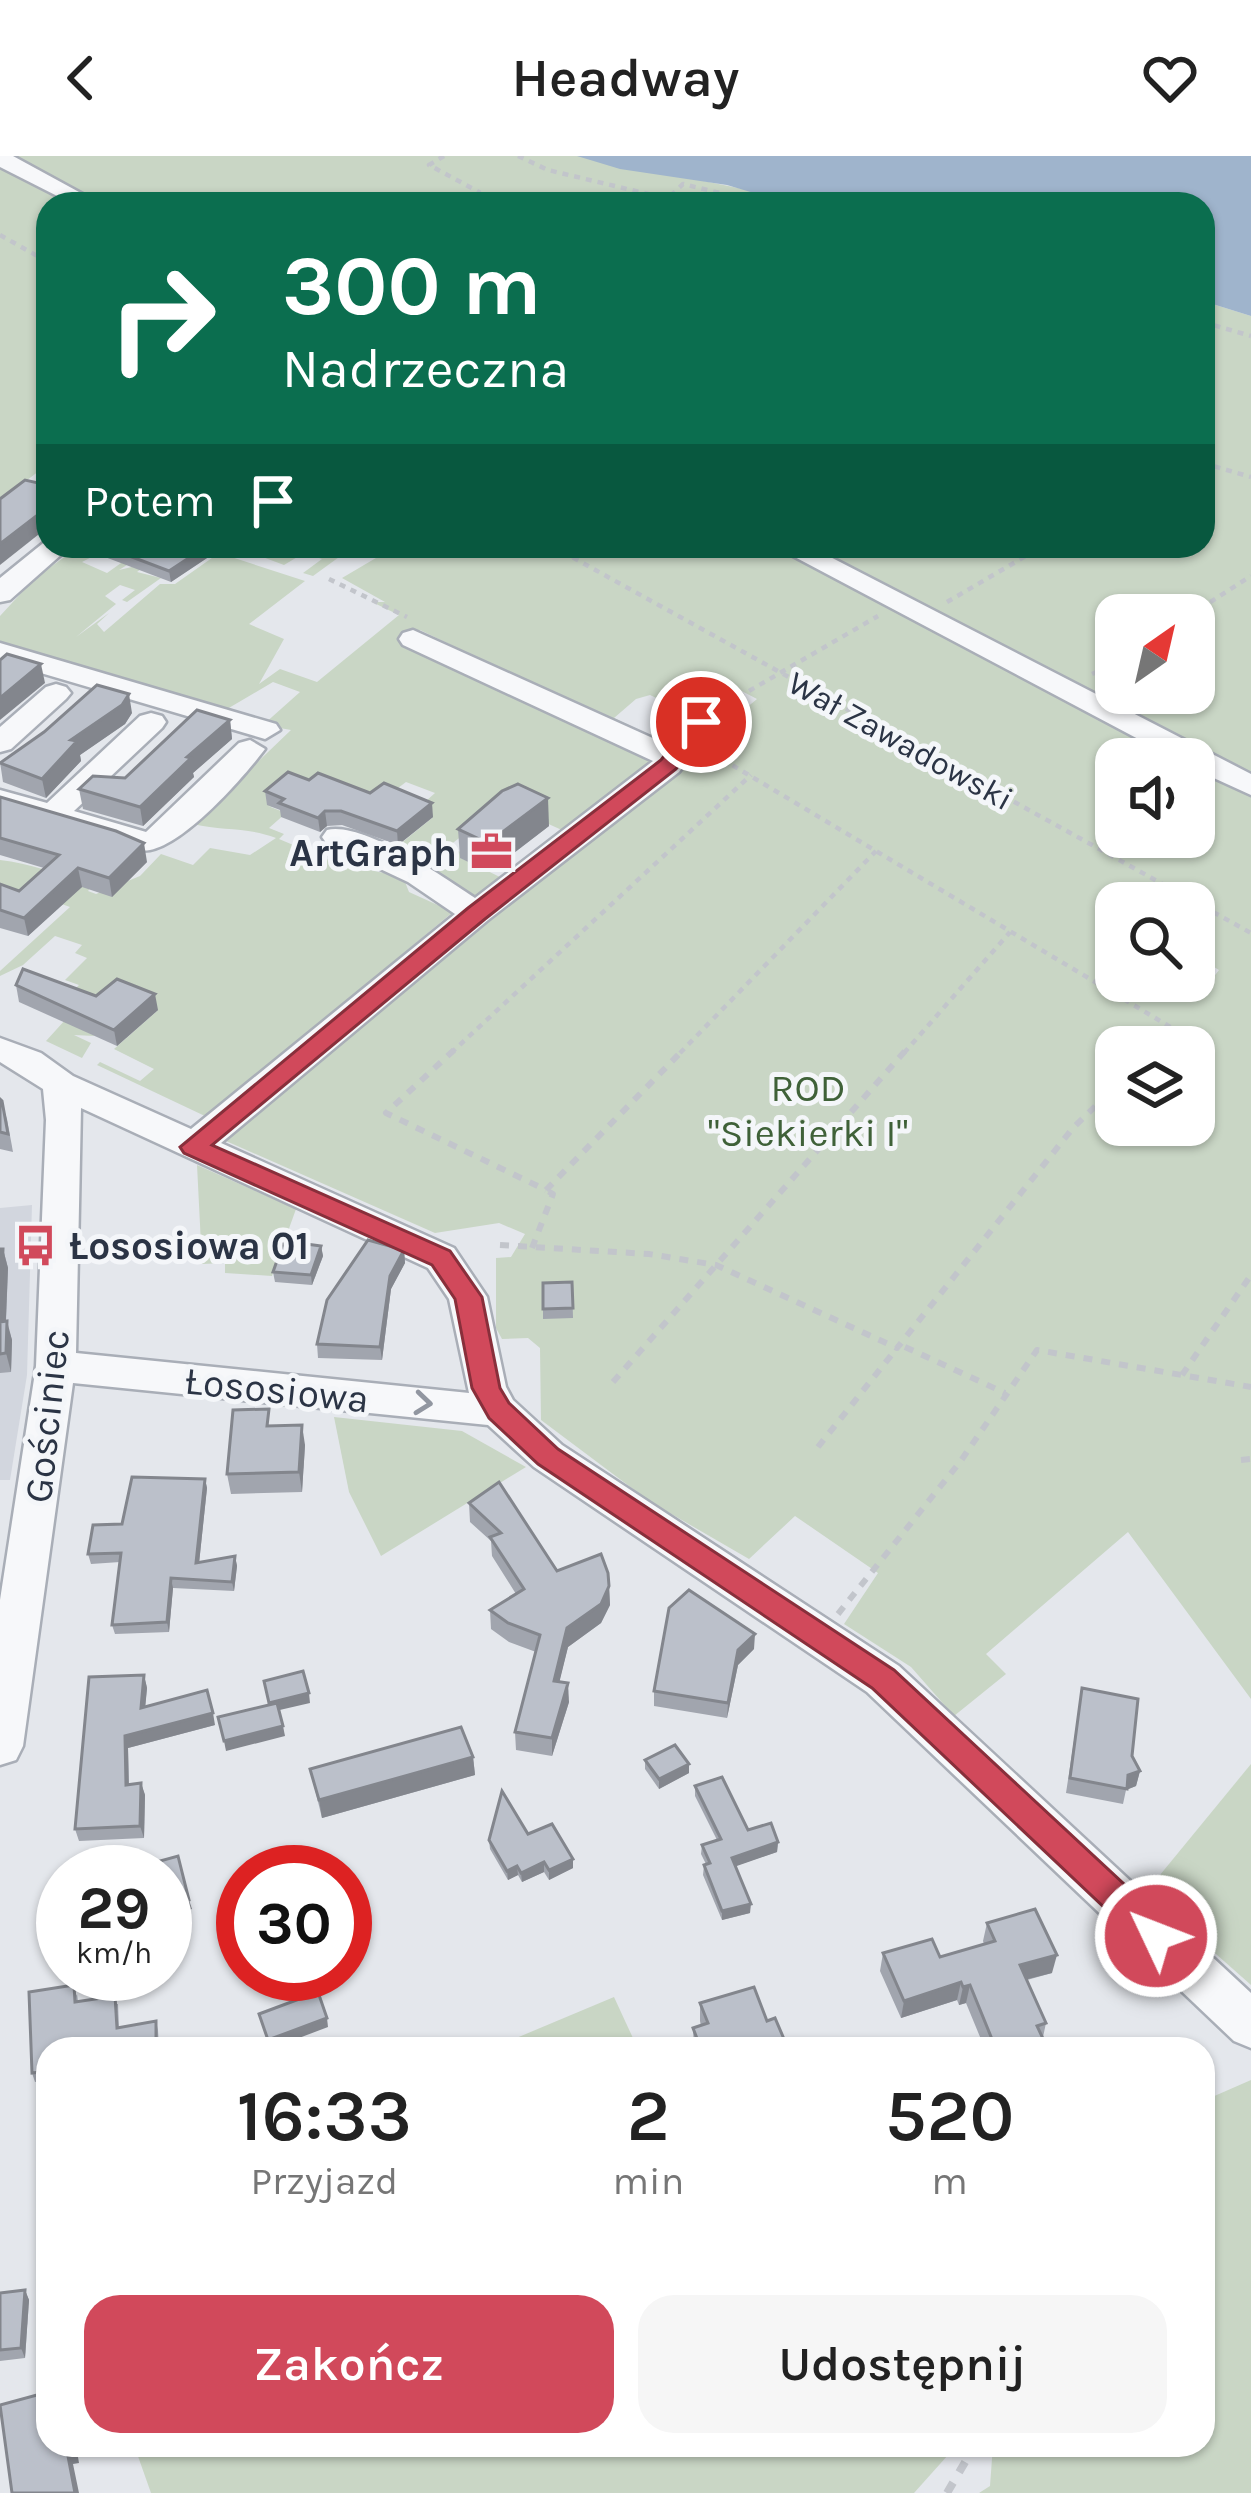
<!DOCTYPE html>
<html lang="pl">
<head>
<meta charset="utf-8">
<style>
	body { margin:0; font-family:Karla,sans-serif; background:#f6f6f6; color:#222; height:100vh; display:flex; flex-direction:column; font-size:45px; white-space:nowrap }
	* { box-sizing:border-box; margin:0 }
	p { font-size:39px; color:#767676 }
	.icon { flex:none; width:66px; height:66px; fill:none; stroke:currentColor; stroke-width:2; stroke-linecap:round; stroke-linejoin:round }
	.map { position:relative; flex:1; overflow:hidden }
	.side { position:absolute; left:36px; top:1881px; width:1179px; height:420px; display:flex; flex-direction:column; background:#fff; border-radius:36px; box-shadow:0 3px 9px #0004 }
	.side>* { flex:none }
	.hud { position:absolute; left:36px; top:36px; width:1179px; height:366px; border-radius:36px; box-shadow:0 3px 9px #0004; background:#0b6e4f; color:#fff; overflow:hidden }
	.needle { width:78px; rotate:34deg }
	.fabs { position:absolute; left:1095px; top:438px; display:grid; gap:24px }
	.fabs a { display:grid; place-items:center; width:120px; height:120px; border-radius:24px; background:#fff; box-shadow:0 3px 9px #0004; font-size:60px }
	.speed { position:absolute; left:36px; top:1689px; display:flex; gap:24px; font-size:60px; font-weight:700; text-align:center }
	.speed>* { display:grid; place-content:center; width:156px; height:156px; border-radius:50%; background:#fff; box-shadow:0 3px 9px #0004; line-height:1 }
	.speed small { font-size:30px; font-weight:400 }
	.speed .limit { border:18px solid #d22; background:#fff; color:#111 }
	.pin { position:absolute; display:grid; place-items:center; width:102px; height:102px; color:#fff; margin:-51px; border:6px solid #fff; border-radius:50%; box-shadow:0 3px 12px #0007 }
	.me { position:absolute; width:132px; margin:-66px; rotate:313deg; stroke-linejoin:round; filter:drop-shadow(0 0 9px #0008) }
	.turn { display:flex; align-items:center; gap:42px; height:252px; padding:0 48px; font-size:54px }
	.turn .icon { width:156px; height:156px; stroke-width:2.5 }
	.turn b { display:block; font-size:84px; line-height:102px }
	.then { display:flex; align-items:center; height:114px; padding:0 48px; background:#0003; gap:24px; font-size:45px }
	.eta { display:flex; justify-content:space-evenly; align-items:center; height:204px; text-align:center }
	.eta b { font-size:72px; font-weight:600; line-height:84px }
	.primary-button { display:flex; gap:24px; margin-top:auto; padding:24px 48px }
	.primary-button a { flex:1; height:138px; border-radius:36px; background:#d1495b; color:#fff; font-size:48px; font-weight:600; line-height:138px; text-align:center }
	.primary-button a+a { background:#f6f6f6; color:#222 }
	header { display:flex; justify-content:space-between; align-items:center; height:156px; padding:0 48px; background:#fff; font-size:54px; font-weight:600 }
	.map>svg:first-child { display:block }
</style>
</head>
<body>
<header><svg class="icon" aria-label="back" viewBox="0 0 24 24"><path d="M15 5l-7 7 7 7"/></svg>Headway<svg class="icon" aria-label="heart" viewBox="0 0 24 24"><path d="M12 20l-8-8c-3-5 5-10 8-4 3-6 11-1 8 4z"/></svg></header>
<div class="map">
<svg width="1251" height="2337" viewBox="0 0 1251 2337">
	<rect width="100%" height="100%" fill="#e4e7ec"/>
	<polygon fill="#d2d6de" points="32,1049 27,1219 10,1324 0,1324 0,1052"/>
	<g fill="#c9d6c5" fill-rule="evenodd">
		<polygon points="0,0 581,0 817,48 48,48 48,308 0,345"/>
		<path d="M1203,145L1251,160V1543L1128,1376L986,1498L1006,1518L954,1560L911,1511L844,1468L878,1417L795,1360L749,1403L649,1345L541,1264L540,1192L528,1182L502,1183L496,1172V1102L511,1101L525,1078L499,1067L435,1077L226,985L239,966L252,963L757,543L736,532L695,560L650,539L636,543L614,562L650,579L678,565L686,566L661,583L648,584L420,474L408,485L656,605L564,675L511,651L472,672L449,690L464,698L461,702L504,723L471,745L389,697L432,662L416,654L435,637L406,626L350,668L268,650L286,657L269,672L284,678L279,683L336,707L403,721L409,736L453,756L207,961L97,909L100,906L140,925L154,913L114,893L157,855L81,873L95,880L74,879L91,887L82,902L46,885L66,863L68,840L79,829L65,824L87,802L75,797L82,789L55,780L23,809L0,820V815L70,751L28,736L0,740V704C29,707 60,718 92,730L88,735L96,738L140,720L161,698L193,709L210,692L250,699L276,682C247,671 223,675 193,668L291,574L263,569L300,536L273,526L222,556L0,488V460L35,422L80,390H132L111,391L82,406L107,417L145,390H157L119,414L149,407L137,416L161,422L127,446L122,444L135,434L120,429L105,440L116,448L76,481L109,457L97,468L104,476L160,428H175L219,397L305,425L249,468L284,483L259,528L280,513L317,526L399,459L372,446H385L342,422L381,399L364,391L352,399L346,396L313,420L303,417L322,403L304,397L284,409L252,397L264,390H1203ZM1116,459H1194V537H1116ZM1116,603H1194V681H1116ZM1116,747H1194V799L1219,814L1206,831L1194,824L1116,825ZM1116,891H1194V969H1116Z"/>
		<polygon points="197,1009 296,1053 272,1120 225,1117 225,1107 202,1108"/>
		<polygon points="334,1261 462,1275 526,1311 381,1400 349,1336"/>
		<polygon points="1251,1608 1251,1829 1146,1736"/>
		<polygon points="614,1841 638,1893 490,1893"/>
		<polygon points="1251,1924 1251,2337 979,2337 990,2330 993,2289 1203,2289 1203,1945"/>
		<polygon points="134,2289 957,2289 914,2337 151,2337"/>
	</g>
	<polygon fill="#9fb4cc" points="577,0 1251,0 1251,160 1203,145 1203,48 791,48 727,29 620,13"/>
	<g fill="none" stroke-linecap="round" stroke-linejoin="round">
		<defs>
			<g id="minor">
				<polygon points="0,0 13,0 101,48 73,48 0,11"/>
				<polygon points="47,384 48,390 71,390 10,444 0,446 0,422"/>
				<polygon points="774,390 809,390 1251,618 1251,639 1194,613 1194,603 1176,603"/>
				<path d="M413,474L668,589L690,561L701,558L716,567L679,616L488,764L221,987L454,1092L487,1141L506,1231L513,1244L562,1289L899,1510L1251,1837V1892L1234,1885L867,1536L534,1311L488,1269L73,1227L23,1590L16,1604L0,1609V1444L36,1210L46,964L43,933L0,906V882L41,897L73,920L191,973L455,758L408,726L327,688L322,681L327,674C362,665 444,721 475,742L653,605L403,489L399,483L403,477ZM81,952L428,1112L449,1143L469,1237L76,1197Z"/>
				<polygon points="0,487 276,568 280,574 265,583 0,505"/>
				<polygon points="56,528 66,531 71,537 66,543 11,593 0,596 0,571 46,531"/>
				<path d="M151,557L162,560L166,566L162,572L74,655L146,676L239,587L250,584L265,593C244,621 174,702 139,694L0,653V634L47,647L140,560Z"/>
			</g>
		</defs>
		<use href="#minor" stroke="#a9aeb7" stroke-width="5"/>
		<g stroke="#c2c5cb" stroke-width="4.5" stroke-dasharray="6 6" stroke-linecap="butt">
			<polyline points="444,0 429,9 479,36 478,48"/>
			<polyline points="518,0 548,14 669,43"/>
			<polyline points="667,45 694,48"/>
			<polyline points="662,48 683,28 765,48"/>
			<polyline points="0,79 48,106"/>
			<polyline points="1203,166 1251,180"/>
			<polyline points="1203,307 1251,321"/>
			<polyline points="552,390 1251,777"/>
			<polyline points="571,401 598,390"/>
			<polyline points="329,423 407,461"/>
			<polyline points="947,446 1043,390"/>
			<polyline points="1190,459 1251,420"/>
			<polyline points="1092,518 1116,507"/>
			<polyline points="718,553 878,460"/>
			<polyline points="712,597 1177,875 1159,891"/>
			<polyline points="451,897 751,619"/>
			<polyline points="680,897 876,695"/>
			<polyline points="904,897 1010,776"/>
		</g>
		<g stroke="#c2c5cb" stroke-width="6" stroke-dasharray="9 9" stroke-linecap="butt">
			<polyline points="454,894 386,957 546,1034"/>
			<polyline points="546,1034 683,894"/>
			<polyline points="500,1089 649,1098 716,1109 897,1192 1073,972 1116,930"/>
			<polyline points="532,1092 553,1038 546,1034"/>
			<polyline points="905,1191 1005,1237"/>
			<polyline points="1182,1219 1251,1119"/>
			<polyline points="613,1226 906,894"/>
			<polyline points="818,1291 897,1192"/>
			<polyline points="1241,1304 1251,1303"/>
			<polyline points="838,1458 960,1306 1037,1194 1251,1231"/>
		</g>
		<polyline stroke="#c2c5cb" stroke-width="8" stroke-dasharray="12 12" stroke-linecap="butt" points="947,2337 975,2289"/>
		<use href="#minor" fill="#f7f8fa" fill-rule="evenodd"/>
	</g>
	<g fill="#a1a5ae">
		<polygon points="103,390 225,390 171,426 105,401"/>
		<polygon points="132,557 125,568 80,599 81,605 46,642 3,626 0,606"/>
		<polygon points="230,564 232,583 193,617 194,621 143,670 83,653 79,633 125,622"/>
		<polygon points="309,624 433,661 398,689 342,669 327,670 320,676 281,661 280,654 267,649 265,635"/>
		<polygon points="0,641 147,706 112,741 82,731 28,780 0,772 0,728 19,735 44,712 0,699"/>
		<polygon points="549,670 489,716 460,702 458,673"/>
		<polygon points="16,829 158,854 117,890 19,846"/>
		<polygon points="0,943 7,963 13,996 0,993"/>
		<polygon points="321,1090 323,1100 312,1129 275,1126 273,1116"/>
		<polygon points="0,1093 3,1093 8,1112 6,1165 12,1184 11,1216 0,1217"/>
		<polygon points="404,1094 405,1107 391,1133 382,1204 318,1202 317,1188"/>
		<polygon points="572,1126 573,1162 543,1163 543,1127"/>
		<polygon points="271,1270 305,1289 302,1336 231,1338 227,1318"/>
		<polygon points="205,1323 207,1332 199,1407 235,1400 237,1410 234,1435 173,1432 169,1476 115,1478 112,1469 120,1406 91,1408 88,1398 122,1368"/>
		<polygon points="469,1347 557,1415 609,1430 610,1449 601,1467 568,1491 559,1526 569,1546 552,1600 516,1594 515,1576 536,1496 509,1486 491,1473 490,1454 516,1438 492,1400 491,1385 470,1366"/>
		<polygon points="754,1493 738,1509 727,1562 654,1550 654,1535"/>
		<polygon points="144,1519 147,1532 145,1551 215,1569 128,1592 129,1628 141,1627 145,1639 144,1682 79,1685 75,1673"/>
		<polygon points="1082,1532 1132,1600 1140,1615 1136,1630 1126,1634 1123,1648 1066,1637"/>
		<polygon points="473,1601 475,1619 322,1662 310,1613"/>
		<polygon points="645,1604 689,1617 659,1633 645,1613"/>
		<polygon points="695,1630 748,1674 778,1686 777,1696 735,1710 750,1757 722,1764 703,1719 704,1709 706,1708 701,1698 702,1689 717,1684 695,1640"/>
		<polygon points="528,1678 573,1712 549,1724 544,1716 522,1726 518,1719 508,1724 490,1693 489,1684"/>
		<polygon points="987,1767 1052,1817 1027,1824 1046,1867 1043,1881 1046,1893 985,1893 966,1847 959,1849 957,1844 901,1862 880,1815 883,1797 940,1801 984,1788 983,1785"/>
		<polygon points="77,1838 78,1845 118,1848 119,1872 156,1865 158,1874 159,1893 48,1893 48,1924 35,1926 32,1917"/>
		<polygon points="700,1847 767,1865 784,1883 783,1893 694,1893 693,1872 701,1870 700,1865"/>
		<polygon points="25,2134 29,2144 25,2202 0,2205 0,2137"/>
	</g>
	<g fill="#83868d">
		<polygon points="48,351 48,371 0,409 0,388"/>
		<polygon points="207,390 225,390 171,426 169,415"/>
		<polygon points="41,508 45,527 0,564 0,542"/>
		<polygon points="129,538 132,557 125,568 80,599 81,605 46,642 42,623 71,584"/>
		<polygon points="230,564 232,583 193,617 194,621 143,670 140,651 187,601"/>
		<polygon points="548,642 549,670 489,716 488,687"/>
		<polygon points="432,647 433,661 398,689 397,675"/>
		<polygon points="325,655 327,670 320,676 318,662"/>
		<polygon points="144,687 147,706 112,741 109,722"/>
		<polygon points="78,712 82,731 28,780 24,762"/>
		<polygon points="155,838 158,854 117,890 114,874"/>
		<polygon points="321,1090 323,1100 312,1129 311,1119"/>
		<polygon points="3,1093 8,1112 5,1185 0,1166"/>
		<polygon points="404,1094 405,1107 391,1133 382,1204 380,1191 390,1120"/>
		<polygon points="7,1165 12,1184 11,1216 6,1197"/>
		<polygon points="302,1269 305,1289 302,1336 299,1316"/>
		<polygon points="205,1323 207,1332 198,1417 196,1407"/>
		<polygon points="235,1400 237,1410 234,1435 232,1426"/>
		<polygon points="171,1422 173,1432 169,1476 167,1466"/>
		<polygon points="609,1430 610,1449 601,1467 568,1491 555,1544 554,1525 567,1472"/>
		<polygon points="755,1478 754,1493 738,1509 727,1562 728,1547 738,1494"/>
		<polygon points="144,1519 147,1532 144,1564 141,1552"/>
		<polygon points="568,1527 569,1546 552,1600 552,1582"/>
		<polygon points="309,1537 310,1547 271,1556 269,1547"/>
		<polygon points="213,1557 215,1569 128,1592 129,1641 126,1629 125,1580"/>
		<polygon points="283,1570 285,1580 226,1595 224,1585"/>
		<polygon points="473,1601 475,1619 322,1662 319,1644"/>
		<polygon points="689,1608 689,1617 659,1633 659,1623"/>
		<polygon points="1140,1615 1136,1630 1126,1634 1128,1619"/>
		<polygon points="141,1627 145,1639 144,1682 140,1670"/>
		<polygon points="778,1686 777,1696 731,1712 732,1702"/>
		<polygon points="573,1703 573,1712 549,1724 549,1714"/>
		<polygon points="544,1706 544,1716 522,1726 521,1717"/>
		<polygon points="517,1710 518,1719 508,1724 507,1715"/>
		<polygon points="189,1744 192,1753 165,1761 165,1751"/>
		<polygon points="751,1748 750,1757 722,1764 722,1755"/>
		<polygon points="1057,1799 1052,1817 1016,1826 1020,1809"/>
		<polygon points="961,1826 957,1844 901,1862 904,1845"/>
		<polygon points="970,1829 966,1847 959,1849 963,1831"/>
		<polygon points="327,1862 328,1871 270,1893 268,1884"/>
		<polygon points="784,1883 783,1893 752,1893"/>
		<polygon points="25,2134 29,2144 25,2202 21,2192"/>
		<polygon points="72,2289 76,2289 79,2307 73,2308 79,2337 75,2337 67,2295"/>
	</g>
	<g fill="#bbc0ca" stroke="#83868d" stroke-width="3">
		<polygon points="48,319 48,351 0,388 0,343 25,324 38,327"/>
		<polygon points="103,390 207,390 169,415"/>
		<polygon points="7,498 41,508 0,542 0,504"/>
		<polygon points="97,529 129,538 122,549 71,584 77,585 42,623 0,607 44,576"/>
		<polygon points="197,554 230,564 187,601 191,602 140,651 79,633 93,620 125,622"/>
		<polygon points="288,616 309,624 318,617 370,637 384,627 432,647 397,675 341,655 325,655 318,662 279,647 284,643 265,635"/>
		<polygon points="518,628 548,642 488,687 458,673 502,635"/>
		<polygon points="0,641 116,675 144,687 109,722 78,712 24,762 0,754 0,728 19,735 59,699 0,682"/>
		<polygon points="23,813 96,840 117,823 155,838 114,874 16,829"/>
		<polygon points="0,943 2,945 8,978 0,976"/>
		<polygon points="368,1084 404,1094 390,1120 380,1191 317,1188 327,1144"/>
		<polygon points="284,1085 321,1090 311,1119 273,1116"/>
		<polygon points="0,1093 3,1093 0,1166 7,1165 6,1197 0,1198"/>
		<polygon points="572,1126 573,1152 543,1153 543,1127"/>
		<polygon points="269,1253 267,1270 302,1269 299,1316 227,1318 233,1254"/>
		<polygon points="132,1321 205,1323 196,1407 235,1400 232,1426 171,1422 167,1466 112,1469 121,1397 88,1398 93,1369 122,1368"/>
		<polygon points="499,1326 557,1415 601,1398 608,1417 609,1430 601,1448 567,1472 554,1525 568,1527 552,1582 515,1576 540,1479 508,1467 490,1454 524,1433 490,1381 501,1377 469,1347"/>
		<polygon points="689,1434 755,1478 738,1494 728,1547 654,1535 669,1452"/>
		<polygon points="303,1515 309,1537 269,1547 264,1525"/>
		<polygon points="144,1519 141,1552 207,1534 213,1557 125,1580 126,1629 141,1627 140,1670 75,1673 89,1521"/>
		<polygon points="1082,1532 1138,1543 1132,1600 1140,1615 1128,1619 1127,1633 1070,1622"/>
		<polygon points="277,1547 283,1570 224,1585 218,1561"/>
		<polygon points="461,1571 473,1601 319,1644 310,1613"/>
		<polygon points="675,1589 689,1608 659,1623 645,1604"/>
		<polygon points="722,1621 748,1674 771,1667 778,1686 732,1702 751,1748 722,1755 704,1709 710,1707 702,1689 721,1683 695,1630"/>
		<polygon points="502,1635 528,1678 552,1668 573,1703 549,1714 544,1706 521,1717 517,1710 507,1715 489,1684"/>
		<polygon points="178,1700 189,1744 165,1751 165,1716 151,1716 149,1708"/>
		<polygon points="1035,1753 1057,1799 1020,1809 1046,1867 1037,1870 1047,1891 1039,1893 996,1893 970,1829 963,1831 961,1826 904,1845 883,1797 932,1783 940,1801 995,1785 987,1767"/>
		<polygon points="74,1829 75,1846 115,1840 117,1872 156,1865 156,1893 48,1893 48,1915 32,1917 29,1836"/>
		<polygon points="754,1831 767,1865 775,1862 784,1883 752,1893 701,1893 693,1872 708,1867 700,1847"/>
		<polygon points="318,1836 327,1862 268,1884 259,1858"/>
		<polygon points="25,2134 21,2192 0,2194 0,2137"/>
		<polygon points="48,2236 48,2289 72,2289 72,2293 67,2295 75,2337 12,2337 0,2249"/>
	</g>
	<defs><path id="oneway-chevron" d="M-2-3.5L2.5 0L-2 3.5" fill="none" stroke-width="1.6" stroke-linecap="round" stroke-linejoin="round" transform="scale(3)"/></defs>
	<use stroke="#9196a0" href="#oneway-chevron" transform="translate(423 1247) rotate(6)"/>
	<polygon fill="#d1495b" stroke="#882f3b" stroke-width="3" points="701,560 712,566 676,613 485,763 212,989 450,1095 482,1141 500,1232 509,1247 558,1293 894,1514 1168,1769 1173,1780 1168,1790 1156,1795 1145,1790 872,1532 538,1308 489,1262 472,1232 455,1143 432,1109 184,997 180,991 468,752 661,604 694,562"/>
	<defs>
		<symbol id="office-bare" viewBox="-9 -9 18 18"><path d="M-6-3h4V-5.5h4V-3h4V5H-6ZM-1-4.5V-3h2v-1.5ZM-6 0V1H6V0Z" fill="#d1495b" stroke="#f4f6f9" stroke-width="2.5" paint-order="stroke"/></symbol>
		<symbol id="bus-bare" viewBox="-9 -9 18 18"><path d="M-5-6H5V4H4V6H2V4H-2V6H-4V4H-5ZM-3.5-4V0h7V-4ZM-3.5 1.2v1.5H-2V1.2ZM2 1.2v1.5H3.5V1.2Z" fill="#d1495b" stroke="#f4f6f9" stroke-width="2.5" paint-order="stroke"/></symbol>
	</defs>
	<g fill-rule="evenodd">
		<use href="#office-bare" x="462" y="666" width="59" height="59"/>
		<use href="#bus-bare" x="6" y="1060" width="59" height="59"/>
	</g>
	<g text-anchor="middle" stroke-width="10" stroke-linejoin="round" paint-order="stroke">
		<g font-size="33" fill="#2b3445" stroke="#f4f6f9">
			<text transform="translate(901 584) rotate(29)" y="12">Wał Zawadowski</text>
		</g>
		<g font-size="39" font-weight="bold" fill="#2b3445" stroke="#f4f6f9" text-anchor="end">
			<text x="457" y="710">ArtGraph</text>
			<text x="69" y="1103" text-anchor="start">Łososiowa 01</text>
		</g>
		<g font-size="39" fill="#3f6138" stroke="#f4f6f9">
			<text x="808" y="945">ROD<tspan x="808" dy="45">"Siekierki I"</tspan></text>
		</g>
		<g font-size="39" fill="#2b3445" stroke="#f4f6f9">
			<text transform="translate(277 1233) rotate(6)" y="14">Łososiowa</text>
			<text transform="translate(46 1260) rotate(-84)" y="14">Gościniec</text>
		</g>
	</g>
</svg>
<div class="fabs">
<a><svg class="needle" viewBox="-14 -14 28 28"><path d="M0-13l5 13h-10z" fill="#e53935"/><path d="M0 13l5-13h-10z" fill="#767676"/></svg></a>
<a><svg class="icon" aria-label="sound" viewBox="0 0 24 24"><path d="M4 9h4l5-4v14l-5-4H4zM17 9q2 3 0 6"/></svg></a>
<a><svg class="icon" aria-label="search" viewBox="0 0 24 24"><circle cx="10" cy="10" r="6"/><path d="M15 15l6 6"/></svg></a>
<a><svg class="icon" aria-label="layers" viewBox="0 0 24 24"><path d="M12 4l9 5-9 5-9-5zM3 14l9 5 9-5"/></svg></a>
</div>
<div class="speed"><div>29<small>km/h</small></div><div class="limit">30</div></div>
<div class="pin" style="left:701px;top:566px;background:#d93025"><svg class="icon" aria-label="arrive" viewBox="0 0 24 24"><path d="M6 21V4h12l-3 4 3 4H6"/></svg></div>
<svg class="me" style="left:1156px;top:1780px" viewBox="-20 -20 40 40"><circle r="17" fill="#d1495b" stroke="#fff" stroke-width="3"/><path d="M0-11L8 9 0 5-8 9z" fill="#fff"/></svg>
<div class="hud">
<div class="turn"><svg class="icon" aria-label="right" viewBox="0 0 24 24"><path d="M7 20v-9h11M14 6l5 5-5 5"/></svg><div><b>300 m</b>Nadrzeczna</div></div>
<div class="then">Potem<svg class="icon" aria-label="arrive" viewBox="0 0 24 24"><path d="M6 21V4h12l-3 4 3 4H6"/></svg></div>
</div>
<section class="side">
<div class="eta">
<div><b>16:33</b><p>Przyjazd</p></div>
<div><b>2</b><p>min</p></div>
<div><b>520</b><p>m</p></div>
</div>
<div class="primary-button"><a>Zakończ</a><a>Udostępnij</a></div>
</section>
</div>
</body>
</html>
